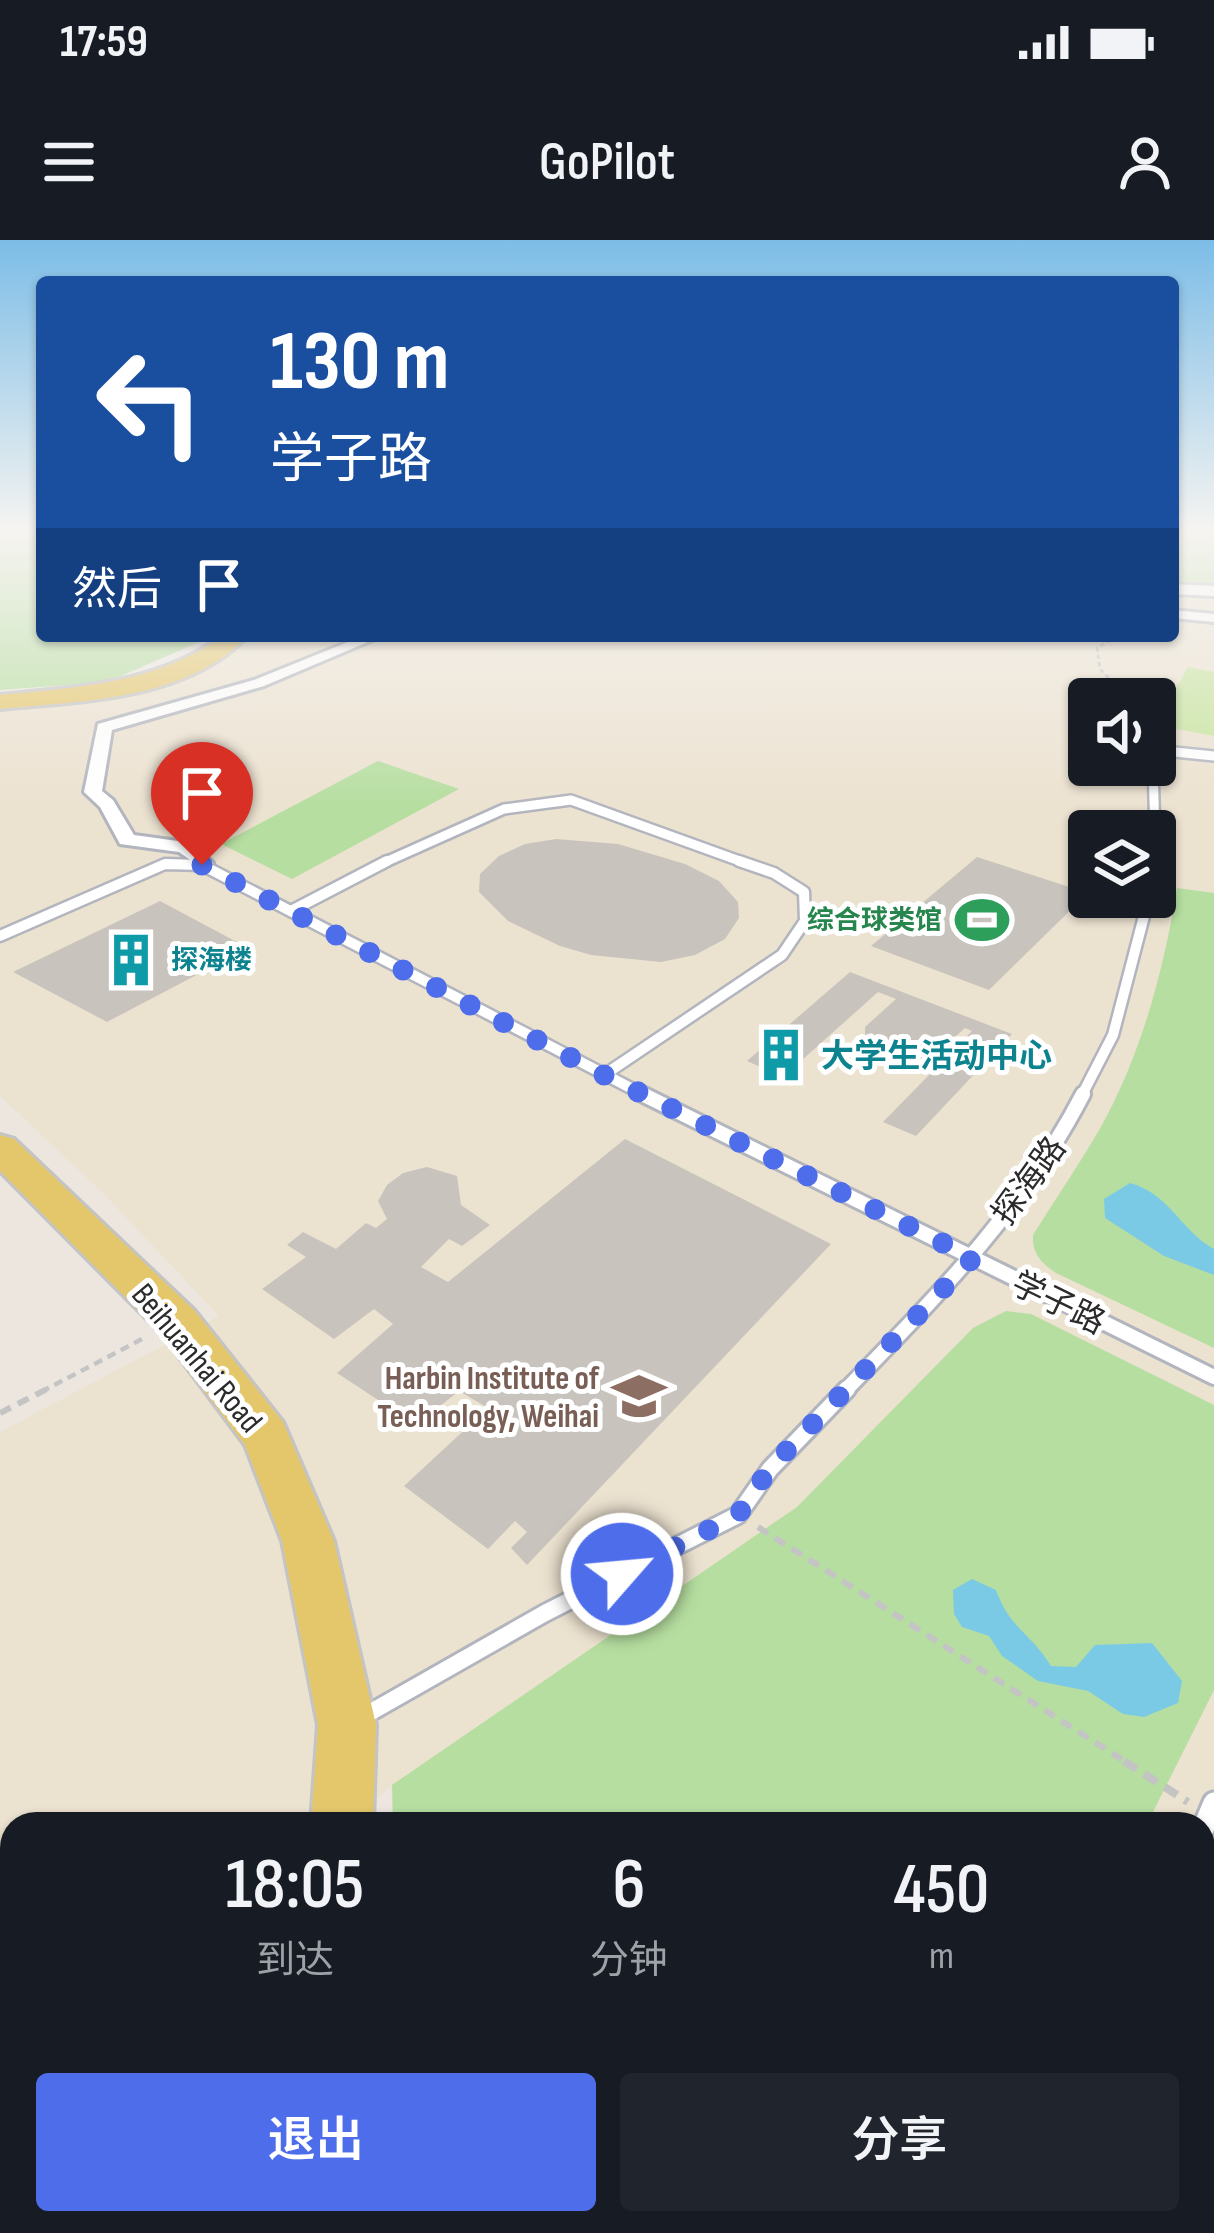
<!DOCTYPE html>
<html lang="zh">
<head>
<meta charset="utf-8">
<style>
	body { margin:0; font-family:"Sofia Sans Condensed","Noto Sans SC",sans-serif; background:#20242c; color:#f1f3f6; height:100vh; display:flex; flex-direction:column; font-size:45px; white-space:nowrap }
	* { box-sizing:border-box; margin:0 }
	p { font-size:39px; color:#9ea1a6 }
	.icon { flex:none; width:66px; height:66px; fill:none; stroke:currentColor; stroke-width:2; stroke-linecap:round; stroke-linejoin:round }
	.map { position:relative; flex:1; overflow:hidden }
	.drawer { position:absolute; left:0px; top:1572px; width:1215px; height:423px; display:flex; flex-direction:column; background:#171b24; border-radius:36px 36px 0 0; box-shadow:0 3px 9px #0004 }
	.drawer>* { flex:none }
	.top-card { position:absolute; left:36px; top:36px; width:1143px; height:366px; border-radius:12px; box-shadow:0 3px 9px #0004; background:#1a4fa0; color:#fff; overflow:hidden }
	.controls { position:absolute; left:1068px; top:438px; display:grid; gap:24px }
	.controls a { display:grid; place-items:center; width:108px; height:108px; border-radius:12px; background:#171b24; box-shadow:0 3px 9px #0004; font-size:60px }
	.pin { position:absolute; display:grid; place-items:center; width:102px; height:102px; color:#fff; margin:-123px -51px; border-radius:50% 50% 50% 0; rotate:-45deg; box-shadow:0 0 12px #0007 }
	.pin .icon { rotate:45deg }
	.me { position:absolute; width:132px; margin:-66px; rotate:63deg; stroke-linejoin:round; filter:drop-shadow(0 0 9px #0008) }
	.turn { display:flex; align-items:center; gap:42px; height:252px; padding:0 36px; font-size:54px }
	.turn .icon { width:156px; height:156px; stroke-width:2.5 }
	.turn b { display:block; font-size:84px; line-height:102px }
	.then { display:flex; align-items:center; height:114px; padding:0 36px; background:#0003; gap:24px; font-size:45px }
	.eta { display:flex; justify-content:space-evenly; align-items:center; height:204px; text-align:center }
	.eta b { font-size:72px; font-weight:600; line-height:84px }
	.button { display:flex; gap:24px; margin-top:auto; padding:24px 36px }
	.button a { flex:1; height:138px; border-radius:12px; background:#4d6deb; color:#fff; font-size:48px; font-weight:600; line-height:138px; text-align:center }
	.button a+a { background:#20242c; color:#f1f3f6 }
	.status { display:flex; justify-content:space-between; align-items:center; height:84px; padding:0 60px; background:#171b24; direction:ltr }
	.status svg { height:33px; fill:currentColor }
	header { display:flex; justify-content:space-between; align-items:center; height:156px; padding:0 36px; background:#171b24; font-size:54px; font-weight:600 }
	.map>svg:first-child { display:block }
</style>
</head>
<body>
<div class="status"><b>17:59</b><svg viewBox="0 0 49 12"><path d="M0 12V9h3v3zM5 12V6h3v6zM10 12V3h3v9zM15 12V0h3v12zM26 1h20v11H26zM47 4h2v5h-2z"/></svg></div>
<header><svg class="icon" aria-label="menu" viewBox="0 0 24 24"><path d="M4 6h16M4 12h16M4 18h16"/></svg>GoPilot<svg class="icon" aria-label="person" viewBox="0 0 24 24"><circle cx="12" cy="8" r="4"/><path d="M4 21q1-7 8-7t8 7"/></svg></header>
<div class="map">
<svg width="1214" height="1993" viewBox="0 0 1214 1993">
	<rect width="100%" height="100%" fill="#ece6df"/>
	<path fill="#ece2d0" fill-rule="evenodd" d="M1173,357L1214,359V1993H334L337,1983H1203V1584H393L391,1546L348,1584H12V1879L0,1890V1192L219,1076L102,952L0,856V468L145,448L201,431L255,396H1173ZM1089,459H1155V525H1089ZM1089,591H1155V657H1089Z"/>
	<g fill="#b6dea0">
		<polygon points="0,291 42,291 42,396 213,396 107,442 0,450"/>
		<polygon points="1173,291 1214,291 1214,343 1173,341"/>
		<polygon points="378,521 459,549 292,639 221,604"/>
		<path d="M1177,648L1214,653V1108L1056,1033C1041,1023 1032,1014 1033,995C1056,958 1081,922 1102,885C1142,812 1164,729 1177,648Z"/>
		<polygon points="1006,1071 1031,1074 1214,1165 1214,1450 1147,1584 393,1584 392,1545 797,1267 973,1088"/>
		<polygon points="337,1983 949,1983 944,1993 334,1993"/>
	</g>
	<polygon fill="#c7e49d" points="1188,427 1214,432 1214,496 1156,485"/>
	<g fill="#7bcae5">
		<path d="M1130,943C1170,954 1180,990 1214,1009V1035L1164,1016L1105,978L1104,959Z"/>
		<path d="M972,1339L996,1350C1010,1389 1030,1392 1051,1426L1076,1427L1095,1405L1152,1403L1182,1441L1178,1463L1144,1477L1123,1474L1088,1451L1038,1441L1002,1416L989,1396L962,1387L954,1374L953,1350Z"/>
	</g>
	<g fill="#c8c4bd">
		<polygon points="556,599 618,604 685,624 719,641 738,662 739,678 725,699 695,715 661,722 591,715 560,706 508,681 479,652 480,634 499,616 525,604"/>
		<polygon points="977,617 1088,653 989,750 871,706"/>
		<polygon points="160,661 248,708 107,782 13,732"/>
		<polygon points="850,732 1012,794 916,896 883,882 972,791 965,788 930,819 888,817 870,808 865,796 865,787 896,759 878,752 783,837 747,821"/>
		<polygon points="625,899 831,1004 527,1325 511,1308 527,1292 515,1281 488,1309 404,1246 488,1168 459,1151 416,1185 337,1133 393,1084 374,1069 334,1099 262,1049 306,1017 287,1005 303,992 336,1009 366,983 376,988 387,979 378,961 387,945 403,933 427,927 457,936 461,965 490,985 462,1006 449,999 421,1027 448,1042"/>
	</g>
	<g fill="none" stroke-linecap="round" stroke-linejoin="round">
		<defs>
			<g id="lane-far4">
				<polyline points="1155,510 1214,516"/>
				<polyline points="1153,525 1155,594"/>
				<polyline points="381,624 504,569 571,560 748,624"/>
			</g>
			<g id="lane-far3">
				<polyline points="291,671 387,621"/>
				<polyline points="0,696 165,624 202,625 648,857"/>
				<polyline points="604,835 782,715 805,681 804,652 774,633 739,621"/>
				<polyline points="1081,857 1113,795 1149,657"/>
			</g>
			<g id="lane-far2">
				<polyline points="642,854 1214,1137"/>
				<path d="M844,1152C934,1059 1023,970 1083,854"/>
			</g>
			<polyline id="lane-far1" points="357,1480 545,1373 738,1275 770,1229 847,1149"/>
			<g id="lane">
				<polyline points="1203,1589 1214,1563"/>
				<polyline points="1203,1971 1214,1979"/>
				<polyline points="1016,1993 1021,1983"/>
			</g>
			<g id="street">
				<polygon points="1173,370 1214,374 1214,382 1173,378"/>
				<polygon points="363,396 382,396 264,446 112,490 102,551 113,560 134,595 192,603 213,623 203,629 179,612 120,604 100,567 84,552 98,484 254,440"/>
			</g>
			<polygon id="secondary" points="1173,344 1214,346 1214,356 1173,354"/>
			<g id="primary">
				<path d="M222,396H247C189,460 80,461 0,469V455C78,447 157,444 222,396Z"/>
				<polygon points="0,895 14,899 195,1071 283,1182 334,1301 376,1485 373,1584 311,1584 318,1485 282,1301 245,1205 163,1095 0,931"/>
				<polygon points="236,1983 310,1983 308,1993 232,1993"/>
			</g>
		</defs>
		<use href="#lane-far4" stroke="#b2b5be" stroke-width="14"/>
		<use href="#lane-far3" stroke="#b2b5be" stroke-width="15"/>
		<use href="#lane-far2" stroke="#b2b5be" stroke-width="20"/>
		<use href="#lane-far1" stroke="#b2b5be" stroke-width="22"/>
		<use href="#lane" stroke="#b2b5be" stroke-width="27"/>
		<use href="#street" stroke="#b2b5be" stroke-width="6"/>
		<use href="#secondary" stroke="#b2b5be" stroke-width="6"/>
		<use href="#primary" stroke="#c4c4c4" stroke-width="6"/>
		<polyline stroke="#c4c4c4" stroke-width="3" stroke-dasharray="4.5 3" stroke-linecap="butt" points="1117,396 1097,408 1100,429 1129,459"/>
		<polyline stroke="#c4c4c4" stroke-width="4.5" stroke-dasharray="9 6" stroke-linecap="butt" points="41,1152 146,1097"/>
		<g stroke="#c4c4c4" stroke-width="6" stroke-dasharray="12 8" stroke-linecap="butt">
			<polyline points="0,1173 47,1149"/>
			<polyline points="758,1287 1129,1524"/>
		</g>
		<polyline stroke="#c4c4c4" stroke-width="8" stroke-dasharray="15 9" stroke-linecap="butt" points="1124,1521 1188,1562"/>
		<use href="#lane-far4" stroke="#fff" stroke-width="9"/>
		<use href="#lane-far3" stroke="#fff" stroke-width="10"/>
		<use href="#lane-far2" stroke="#fff" stroke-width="14"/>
		<use href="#lane-far1" stroke="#fff" stroke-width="16"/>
		<use href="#lane" stroke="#fff" stroke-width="21"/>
		<use href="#street" fill="#fff" fill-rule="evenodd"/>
		<use href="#secondary" fill="#fff" fill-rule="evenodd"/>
		<use href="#primary" fill="#e5c76b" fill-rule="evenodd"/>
	</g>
	<linearGradient id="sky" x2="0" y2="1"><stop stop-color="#7cbde7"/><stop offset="0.51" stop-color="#f6f4f1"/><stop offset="1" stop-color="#f6f4f1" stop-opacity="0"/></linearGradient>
	<rect width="1214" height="570" fill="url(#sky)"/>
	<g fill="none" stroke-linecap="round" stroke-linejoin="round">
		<polyline stroke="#4d6deb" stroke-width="21" stroke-dasharray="0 37.8" points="202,625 604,835 973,1018 770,1228 738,1275 622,1334"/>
	</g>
	<defs>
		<symbol id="stadium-bare" viewBox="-9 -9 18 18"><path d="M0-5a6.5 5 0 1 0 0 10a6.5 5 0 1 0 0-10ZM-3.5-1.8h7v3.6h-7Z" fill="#2e9e5b" stroke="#fff" stroke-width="2.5" paint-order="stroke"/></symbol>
		<symbol id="building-bare" viewBox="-9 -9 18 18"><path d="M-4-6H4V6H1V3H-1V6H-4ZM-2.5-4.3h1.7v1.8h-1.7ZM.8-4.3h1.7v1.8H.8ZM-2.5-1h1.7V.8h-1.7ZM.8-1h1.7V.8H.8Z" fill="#0f9aa8" stroke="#fff" stroke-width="2.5" paint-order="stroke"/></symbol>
		<symbol id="university-bare" viewBox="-9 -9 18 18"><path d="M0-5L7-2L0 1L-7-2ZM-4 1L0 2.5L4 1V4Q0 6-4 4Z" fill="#8d6e63" stroke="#fff" stroke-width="2.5" paint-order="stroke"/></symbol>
	</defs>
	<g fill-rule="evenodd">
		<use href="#stadium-bare" x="944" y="642" width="76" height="76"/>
		<use href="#building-bare" x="93" y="682" width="76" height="76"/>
		<use href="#building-bare" x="743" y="777" width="76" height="76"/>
		<use href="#university-bare" x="601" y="1118" width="76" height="76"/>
	</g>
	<g text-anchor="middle" stroke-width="10" stroke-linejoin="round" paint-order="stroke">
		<g font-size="27" font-weight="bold" fill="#27864d" stroke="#fff" text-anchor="end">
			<text x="942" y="689">综合球类馆</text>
		</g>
		<g font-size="27" font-weight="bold" fill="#0d838f" stroke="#fff" text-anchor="start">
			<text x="171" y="729">探海楼</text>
		</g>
		<g font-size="33" font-weight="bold" fill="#0d838f" stroke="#fff" text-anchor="start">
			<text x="821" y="827">大学生活动中心</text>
		</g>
		<g font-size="33" fill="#2b2b2b" stroke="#fff">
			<text transform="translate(1028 940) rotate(-54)" y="12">探海路</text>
			<text transform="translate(1059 1062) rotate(26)" y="12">学子路</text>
			<text transform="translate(198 1117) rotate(50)" y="12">Beihuanhai Road</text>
		</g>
		<g font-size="33" font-weight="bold" fill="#785e54" stroke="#fff" text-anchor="end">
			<text x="599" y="1149">Harbin Institute of<tspan x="599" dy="38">Technology, Weihai</tspan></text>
		</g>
	</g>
</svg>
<div class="controls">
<a><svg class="icon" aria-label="sound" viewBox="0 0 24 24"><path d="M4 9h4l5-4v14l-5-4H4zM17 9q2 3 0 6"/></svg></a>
<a><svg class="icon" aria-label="layers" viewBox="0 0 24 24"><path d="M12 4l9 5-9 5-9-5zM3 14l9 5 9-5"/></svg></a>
</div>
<div class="pin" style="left:202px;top:625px;background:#d93025"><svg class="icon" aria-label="arrive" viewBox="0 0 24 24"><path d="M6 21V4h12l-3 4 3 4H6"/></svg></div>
<svg class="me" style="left:622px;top:1334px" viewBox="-20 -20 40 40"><circle r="17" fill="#4d6deb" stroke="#fff" stroke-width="3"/><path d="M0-11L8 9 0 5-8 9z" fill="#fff"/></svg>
<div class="top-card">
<div class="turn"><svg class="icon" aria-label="left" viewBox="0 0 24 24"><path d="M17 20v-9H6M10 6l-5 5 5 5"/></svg><div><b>130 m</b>学子路</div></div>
<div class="then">然后<svg class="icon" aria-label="arrive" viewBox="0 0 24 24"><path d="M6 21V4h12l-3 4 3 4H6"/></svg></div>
</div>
<section class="drawer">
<div class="eta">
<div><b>18:05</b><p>到达</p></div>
<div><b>6</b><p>分钟</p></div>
<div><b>450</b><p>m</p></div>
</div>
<div class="button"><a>退出</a><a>分享</a></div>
</section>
</div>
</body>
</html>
